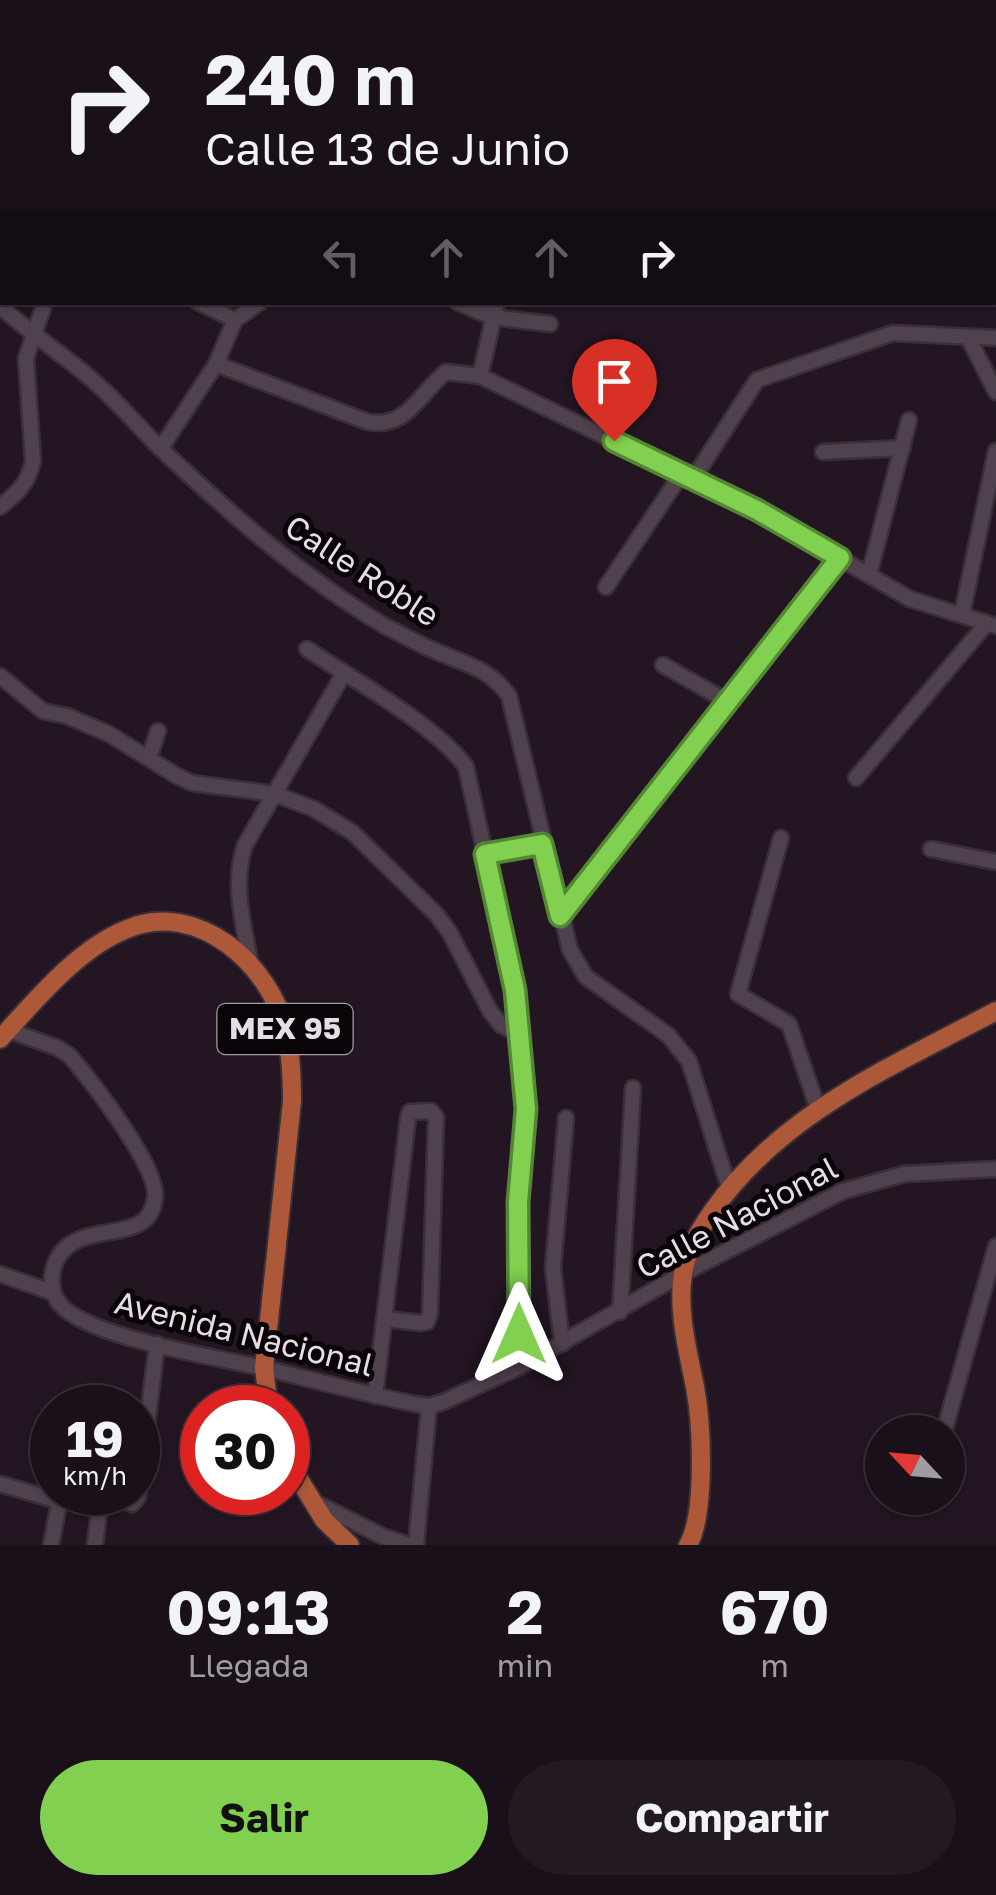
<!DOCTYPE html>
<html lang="es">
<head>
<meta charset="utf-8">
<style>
	body { margin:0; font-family:"Golos Text",sans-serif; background:#231923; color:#f1f3f6; height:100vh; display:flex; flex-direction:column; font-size:38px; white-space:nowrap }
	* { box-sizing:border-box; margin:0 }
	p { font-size:32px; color:#9f9da2 }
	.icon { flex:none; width:55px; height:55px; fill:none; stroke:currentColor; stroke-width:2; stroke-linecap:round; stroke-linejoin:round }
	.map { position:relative; height:1545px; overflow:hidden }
	.drawer { display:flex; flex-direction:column; background:#1a101a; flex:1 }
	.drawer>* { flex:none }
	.guide { position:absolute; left:0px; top:0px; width:998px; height:305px; box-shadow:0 2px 8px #0004,0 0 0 2px #383039; background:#1a101a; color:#f1f3f6; overflow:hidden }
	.needle { width:65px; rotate:296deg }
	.tools { position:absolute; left:865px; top:1415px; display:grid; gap:20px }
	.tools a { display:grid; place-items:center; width:100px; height:100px; border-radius:50%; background:#1a101a; box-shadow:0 2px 8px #0004,0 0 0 2px #383039; font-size:50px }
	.speed { position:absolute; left:30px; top:1385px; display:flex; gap:20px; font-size:50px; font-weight:700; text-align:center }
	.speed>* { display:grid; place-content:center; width:130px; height:130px; border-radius:50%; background:#1a101a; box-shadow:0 2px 8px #0004,0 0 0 2px #383039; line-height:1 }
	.speed small { font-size:25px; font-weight:400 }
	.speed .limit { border:15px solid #d22; background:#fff; color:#111 }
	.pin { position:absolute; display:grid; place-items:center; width:85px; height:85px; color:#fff; margin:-102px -42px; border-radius:50% 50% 50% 0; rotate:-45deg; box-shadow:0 0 10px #0007 }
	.pin .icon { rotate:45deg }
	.me { position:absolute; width:110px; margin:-55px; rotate:0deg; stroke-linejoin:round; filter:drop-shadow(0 0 8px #0008) }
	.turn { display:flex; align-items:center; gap:35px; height:210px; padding:0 40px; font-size:45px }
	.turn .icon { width:130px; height:130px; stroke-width:2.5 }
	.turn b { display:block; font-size:70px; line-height:85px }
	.lanes { display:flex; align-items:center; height:95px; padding:0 40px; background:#0003; justify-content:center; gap:50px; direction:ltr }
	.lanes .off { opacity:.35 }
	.eta { display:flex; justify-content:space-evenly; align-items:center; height:170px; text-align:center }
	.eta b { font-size:60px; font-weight:700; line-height:70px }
	.button { display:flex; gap:20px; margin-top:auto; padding:20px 40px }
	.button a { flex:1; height:115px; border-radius:60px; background:#81d050; color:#111; font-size:40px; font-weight:700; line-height:115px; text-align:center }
	.button a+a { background:#231923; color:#f1f3f6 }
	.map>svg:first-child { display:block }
</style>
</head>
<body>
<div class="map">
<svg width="996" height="1545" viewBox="0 0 996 1545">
	<rect width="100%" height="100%" fill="#231522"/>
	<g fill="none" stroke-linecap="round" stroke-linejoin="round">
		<defs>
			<g id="minor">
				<polyline points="348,0 362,2"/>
				<polyline points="178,2 179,0"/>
				<polyline points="416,2 417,0"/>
				<polyline points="514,2 514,0"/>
				<polyline points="724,2 725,0"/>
				<polyline points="822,2 823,0"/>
				<polyline points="919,2 921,0"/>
				<polyline points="0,171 2,171"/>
				<polyline points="198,302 235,320"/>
				<polyline points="457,302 492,317 550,324"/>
				<path d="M0,306C28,332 60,352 89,377C114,398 136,424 159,447C229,513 302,577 385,626C401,634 417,643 433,650C462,663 490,668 509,696L570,950L586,977L668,1035L689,1061L729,1188"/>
				<polyline points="235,320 260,302"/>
				<polyline points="968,337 996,392"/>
				<path d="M216,364L368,422C408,429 418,394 446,372L480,376L757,510L910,599L996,626"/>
				<polyline points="480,376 497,302"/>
				<polyline points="161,448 216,364 235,320"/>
				<polyline points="823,452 903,448"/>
				<polyline points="693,479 757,380 893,333 996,338"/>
				<path d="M0,507C17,493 28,484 33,461L26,358L45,302"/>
				<polyline points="869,575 909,420"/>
				<polyline points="606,587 682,473"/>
				<polyline points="962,614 996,451"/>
				<path d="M307,649C352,679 436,725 466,767L515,990L526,1109L518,1202L519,1367"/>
				<polyline points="663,665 728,702"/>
				<polyline points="0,676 43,711 67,716 109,734 177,776 192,783 275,794 314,809 352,832 437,915 450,933 490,1011 501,1025 517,1033"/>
				<polyline points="149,758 158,731"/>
				<polyline points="856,778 987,623"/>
				<polyline points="781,838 738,994 789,1024 818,1109"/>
				<polyline points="931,849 996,862"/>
				<polyline points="485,854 542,844"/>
				<polyline points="561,916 840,558"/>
				<path d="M250,961C243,922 232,883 245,845L344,673"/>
				<path d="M8,1030L58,1048L70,1056C91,1081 158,1166 155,1197C150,1250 78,1215 56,1261C50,1274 50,1293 60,1304C87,1338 222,1358 268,1369C317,1381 365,1394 415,1404L429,1406L443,1402L519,1367L682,1274L843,1191L904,1174L996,1169"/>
				<polyline points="0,1274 54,1293"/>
				<polyline points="620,1312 633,1088"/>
				<polyline points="562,1344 553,1268 566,1118"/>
				<polyline points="375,1396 408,1118 410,1112 431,1111 436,1117 430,1313 427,1322 421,1323 386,1319"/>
				<polyline points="944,1432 996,1246"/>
				<polyline points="0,1484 59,1501"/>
				<polyline points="99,1492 132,1504 138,1497 157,1344"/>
				<polyline points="314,1502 384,1537 409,1545"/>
				<polyline points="51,1545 61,1493"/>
				<polyline points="95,1545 101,1494"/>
				<polyline points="416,1545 429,1406"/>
			</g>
			<g id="major">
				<path d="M0,1039C35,1001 77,949 127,929C198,899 271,965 286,1032C291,1055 292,1078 292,1101L264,1368L269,1408"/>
				<polyline points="288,1461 324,1520 350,1545"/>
				<path d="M688,1545C706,1514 702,1424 695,1387C688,1351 677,1311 683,1274C686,1252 700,1229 712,1212C781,1113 893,1066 996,1011"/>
			</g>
		</defs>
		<use href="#minor" stroke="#382f37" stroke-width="19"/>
		<use href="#major" stroke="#382f37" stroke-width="22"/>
		<use href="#minor" stroke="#50414e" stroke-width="14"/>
		<use href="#major" stroke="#ad5838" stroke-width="18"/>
	</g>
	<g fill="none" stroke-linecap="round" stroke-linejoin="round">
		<defs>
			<polyline id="route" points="519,1334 518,1202 526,1109 515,990 485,854 542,844 560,916 840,558 757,510 614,441"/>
		</defs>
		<use href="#route" stroke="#548734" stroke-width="25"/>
		<use href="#route" stroke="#81d050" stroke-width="18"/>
	</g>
	<g text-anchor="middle" stroke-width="10" stroke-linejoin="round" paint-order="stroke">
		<rect fill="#090408" stroke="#a49ca3" stroke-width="2.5" x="217.5" y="1004" width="135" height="50" rx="8"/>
		<g font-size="30" font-weight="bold" fill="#e7dde6">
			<text x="285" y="1039">MEX 95</text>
		</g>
		<g font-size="32" fill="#e7dde6" stroke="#090408">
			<text transform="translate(362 571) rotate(33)" y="11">Calle Roble</text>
			<text transform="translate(737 1218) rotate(-28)" y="11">Calle Nacional</text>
			<text transform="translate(244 1334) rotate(14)" y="11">Avenida Nacional</text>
		</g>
	</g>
</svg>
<div class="tools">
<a><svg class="needle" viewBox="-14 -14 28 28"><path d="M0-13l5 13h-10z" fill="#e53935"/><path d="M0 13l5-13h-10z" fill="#9f9da2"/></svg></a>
</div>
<div class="speed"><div>19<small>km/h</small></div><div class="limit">30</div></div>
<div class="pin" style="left:614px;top:441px;background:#d93025"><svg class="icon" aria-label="arrive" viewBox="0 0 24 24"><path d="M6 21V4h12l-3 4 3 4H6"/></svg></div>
<svg class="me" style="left:519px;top:1334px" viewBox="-20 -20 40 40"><path d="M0-17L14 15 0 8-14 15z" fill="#81d050" stroke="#fff" stroke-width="4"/></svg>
<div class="guide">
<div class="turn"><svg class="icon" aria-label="right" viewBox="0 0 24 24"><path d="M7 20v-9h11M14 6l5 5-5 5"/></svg><div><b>240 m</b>Calle 13 de Junio</div></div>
<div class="lanes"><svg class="icon off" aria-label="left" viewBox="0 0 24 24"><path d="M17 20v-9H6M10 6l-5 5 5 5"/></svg><svg class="icon off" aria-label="ahead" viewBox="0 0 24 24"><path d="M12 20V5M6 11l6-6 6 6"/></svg><svg class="icon off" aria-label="ahead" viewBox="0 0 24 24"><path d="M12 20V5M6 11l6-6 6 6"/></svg><svg class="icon" aria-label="right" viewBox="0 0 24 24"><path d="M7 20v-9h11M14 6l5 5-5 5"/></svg></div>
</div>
</div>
<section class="drawer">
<div class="eta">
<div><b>09:13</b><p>Llegada</p></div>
<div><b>2</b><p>min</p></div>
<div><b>670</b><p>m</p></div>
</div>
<div class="button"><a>Salir</a><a>Compartir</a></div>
</section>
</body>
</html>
